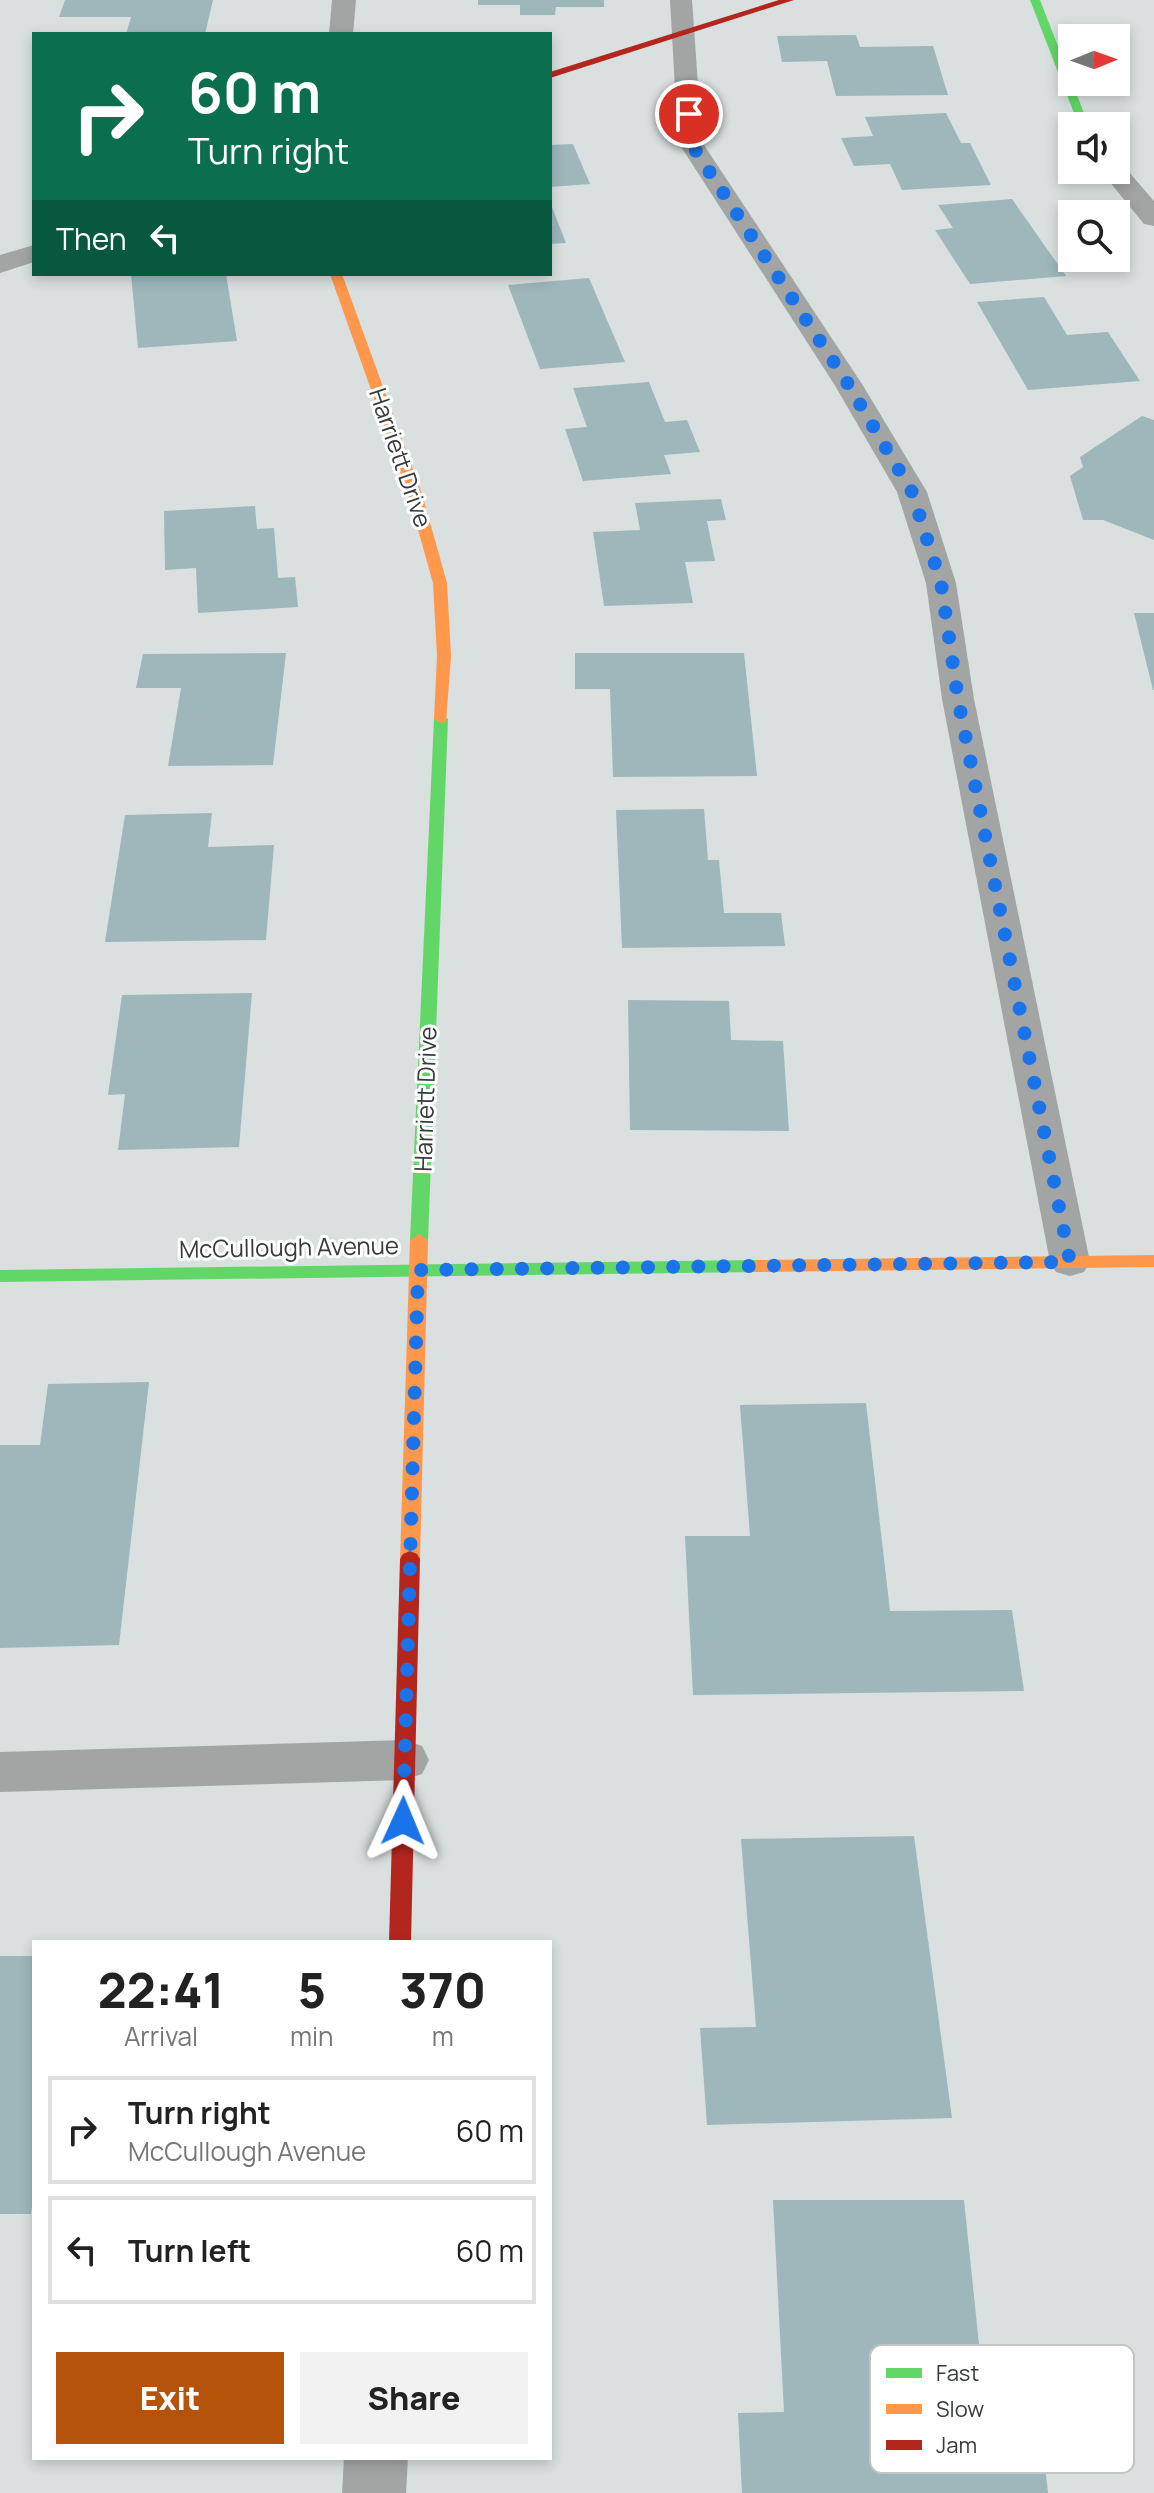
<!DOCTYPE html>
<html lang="en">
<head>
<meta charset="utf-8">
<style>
	body { margin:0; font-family:Manrope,sans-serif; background:#f2f2f2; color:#222; height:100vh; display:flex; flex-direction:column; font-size:30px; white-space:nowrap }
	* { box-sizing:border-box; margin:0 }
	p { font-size:26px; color:#767676 }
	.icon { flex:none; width:44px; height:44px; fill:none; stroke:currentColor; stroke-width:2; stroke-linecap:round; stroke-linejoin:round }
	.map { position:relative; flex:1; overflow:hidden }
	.side { position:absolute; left:32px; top:1940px; width:520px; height:520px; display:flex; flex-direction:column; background:#fff; border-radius:0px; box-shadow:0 4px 12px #0003 }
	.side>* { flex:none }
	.banner { position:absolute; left:32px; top:32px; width:520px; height:244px; border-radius:0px; box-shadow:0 4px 12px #0003; background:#0b6e4f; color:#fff; overflow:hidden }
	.needle { width:52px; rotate:89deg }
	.controls { position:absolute; left:1058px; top:24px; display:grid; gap:16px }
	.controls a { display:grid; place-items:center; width:72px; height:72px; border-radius:0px; background:#fff; box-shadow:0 4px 12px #0003; font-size:40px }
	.pin { position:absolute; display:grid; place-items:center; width:68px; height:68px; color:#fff; margin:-34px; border:4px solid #fff; border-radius:50%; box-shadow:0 2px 8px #0007 }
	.me { position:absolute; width:88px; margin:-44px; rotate:1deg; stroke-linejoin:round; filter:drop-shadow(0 0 6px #0008) }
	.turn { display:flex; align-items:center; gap:28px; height:168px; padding:0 24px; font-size:36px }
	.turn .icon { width:104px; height:104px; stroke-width:2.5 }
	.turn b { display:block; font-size:56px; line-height:68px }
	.then { display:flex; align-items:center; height:76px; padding:0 24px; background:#0003; gap:16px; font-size:30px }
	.eta { display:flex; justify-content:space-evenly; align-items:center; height:136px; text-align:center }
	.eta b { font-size:48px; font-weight:800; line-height:56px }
	.cta { display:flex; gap:16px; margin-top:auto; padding:16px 24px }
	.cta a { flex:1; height:92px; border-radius:0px; background:#b45309; color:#fff; font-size:32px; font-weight:800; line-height:92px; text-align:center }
	.cta a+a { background:#f2f2f2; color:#222 }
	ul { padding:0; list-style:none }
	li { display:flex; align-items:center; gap:24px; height:108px; margin:0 16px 12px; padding:0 8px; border:4px solid #e0e0e0; border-radius:0px }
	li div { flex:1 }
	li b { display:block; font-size:30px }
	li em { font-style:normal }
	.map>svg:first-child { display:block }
</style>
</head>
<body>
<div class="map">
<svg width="1154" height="2493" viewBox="0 0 1154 2493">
	<rect width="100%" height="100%" fill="#d9e0df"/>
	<g fill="#9eb7bb">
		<polygon points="65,0 213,0 205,34 126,34 131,17 59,17"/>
		<polygon points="478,0 604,0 604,7 556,7 555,15 520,15 520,5 478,5"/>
		<polygon points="856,35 860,47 933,46 948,95 836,96 827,61 782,62 777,36"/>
		<polygon points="946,113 961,143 970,143 991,185 902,190 890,164 854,166 841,138 873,136 865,117"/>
		<polygon points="573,144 590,184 550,187 550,145"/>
		<polygon points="1012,199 1066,276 970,284 935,230 953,228 938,205"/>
		<polygon points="550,202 566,243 550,244"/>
		<polygon points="131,274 226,274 237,341 138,348"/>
		<polygon points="589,278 625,362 540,369 508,285"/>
		<polygon points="1044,297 1067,335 1108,332 1140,381 1028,390 977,302"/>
		<polygon points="649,382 665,422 687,420 700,452 664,455 671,474 583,481 565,429 587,427 573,388"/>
		<polygon points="1142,416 1154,420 1154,540 1103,520 1083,520 1070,476 1083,467 1080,457"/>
		<polygon points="721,499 726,520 707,521 715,561 685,562 693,603 604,606 593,532 640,530 635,503"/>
		<polygon points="255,506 257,529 274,528 278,578 295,577 298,607 198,613 196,568 165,570 164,511"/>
		<polygon points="1134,613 1154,613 1154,690 1153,690"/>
		<polygon points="286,653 273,765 168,766 181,688 136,688 143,654"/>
		<polygon points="575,653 744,653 757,776 613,777 610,689 575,689"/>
		<polygon points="704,809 708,860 719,860 724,913 781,913 785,946 622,948 616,810"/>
		<polygon points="212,813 208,847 274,845 266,940 105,942 125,815"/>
		<polygon points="252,993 239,1147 118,1150 125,1094 108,1095 122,995"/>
		<polygon points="628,1000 729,1001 731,1040 783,1041 789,1131 630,1130"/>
		<polygon points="149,1382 119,1645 0,1648 0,1445 40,1445 48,1384"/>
		<polygon points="866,1403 890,1611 1012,1610 1024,1691 693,1695 685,1536 750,1536 740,1405"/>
		<polygon points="914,1836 952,2118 707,2125 700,2028 756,2027 741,1839"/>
		<polygon points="0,1956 34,1956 34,2190 31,2214 0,2214"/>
		<polygon points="773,2200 964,2200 986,2412 1039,2412 1048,2493 742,2493 738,2413 784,2412"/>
	</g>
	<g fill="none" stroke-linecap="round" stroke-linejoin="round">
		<g fill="#a3a5a4" fill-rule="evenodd">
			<polygon points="670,0 692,0 702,142 862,384 927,492 956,583 974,699 1090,1262 1084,1272 1070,1276 1056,1272 1050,1262 942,699 926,583 897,492 834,384 678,142"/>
			<polygon points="405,1740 422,1746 429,1760 422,1774 405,1780 0,1792 0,1752"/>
		</g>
		<g fill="#a3a5a4" fill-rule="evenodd">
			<polygon points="332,0 356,0 353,34 329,34"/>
			<polygon points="1116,163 1122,164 1154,201 1154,226 1144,224 1100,170 1116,170"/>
			<polygon points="34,245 34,262 0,273 0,255"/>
			<polygon points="344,2458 408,2458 406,2493 342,2493"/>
		</g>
		<g fill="#63d668" fill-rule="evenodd">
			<polygon points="1030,0 1040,0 1089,126 1079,126"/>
			<polygon points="441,715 448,719 428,1240 419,1246 410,1240 434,719"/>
			<polygon points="756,1260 765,1266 756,1272 0,1282 0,1270"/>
		</g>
		<g fill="#ff974d" fill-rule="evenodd">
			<polygon points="330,274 342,274 422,494 447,583 451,656 446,722 441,723 434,719 437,656 433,583 408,494"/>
			<polygon points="419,1234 428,1240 420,1559 417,1564 410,1567 403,1564 400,1559 410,1240"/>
			<polygon points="1154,1255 1154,1267 756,1272 747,1266 756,1260"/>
		</g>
		<g fill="#b3261e" fill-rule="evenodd">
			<polygon points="779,0 794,0 550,78 550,72"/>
			<polygon points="410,1551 417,1554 420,1559 411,1942 389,1942 400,1559 403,1554"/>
		</g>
	</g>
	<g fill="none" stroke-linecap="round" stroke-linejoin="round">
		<polyline stroke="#1a73e8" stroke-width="14" stroke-dasharray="0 25.2" points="403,1821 418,1270 1070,1262 958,699 941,583 912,492 848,384 690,142 689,114"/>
	</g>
	<g text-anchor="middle" stroke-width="6" stroke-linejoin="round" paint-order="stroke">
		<g font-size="24" fill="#363b3b" stroke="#fff">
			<text transform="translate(400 458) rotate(71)" y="8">Harriett Drive</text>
			<text transform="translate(426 1099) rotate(-88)" y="8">Harriett Drive</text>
			<text transform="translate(289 1248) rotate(-1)" y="8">McCullough Avenue</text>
		</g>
	</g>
	<rect x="870" y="2345" width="264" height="128" rx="12" fill="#fff" stroke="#c3c4c4" stroke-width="2"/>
	<rect x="886" y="2368" width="36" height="10" fill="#63d668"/>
	<rect x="886" y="2404" width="36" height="10" fill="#ff974d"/>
	<rect x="886" y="2440" width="36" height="10" fill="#b3261e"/>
	<g font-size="22" fill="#363b3b">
		<text x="936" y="2381">Fast</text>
		<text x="936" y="2417">Slow</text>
		<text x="936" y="2453">Jam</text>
	</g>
</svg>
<div class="controls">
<a><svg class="needle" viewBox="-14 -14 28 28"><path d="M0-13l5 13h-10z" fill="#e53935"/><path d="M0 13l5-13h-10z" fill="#767676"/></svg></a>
<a><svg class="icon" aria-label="sound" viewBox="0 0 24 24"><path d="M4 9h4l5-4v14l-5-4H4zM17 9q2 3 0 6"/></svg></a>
<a><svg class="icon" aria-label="search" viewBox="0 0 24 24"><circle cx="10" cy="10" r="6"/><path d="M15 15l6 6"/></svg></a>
</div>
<div class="pin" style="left:689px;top:114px;background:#d93025"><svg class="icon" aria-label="arrive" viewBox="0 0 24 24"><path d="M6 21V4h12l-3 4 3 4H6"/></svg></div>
<svg class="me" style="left:403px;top:1821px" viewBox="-20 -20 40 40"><path d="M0-17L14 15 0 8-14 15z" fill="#1a73e8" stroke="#fff" stroke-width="4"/></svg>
<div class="banner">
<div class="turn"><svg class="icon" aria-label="right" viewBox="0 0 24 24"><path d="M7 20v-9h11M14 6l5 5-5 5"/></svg><div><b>60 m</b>Turn right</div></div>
<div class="then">Then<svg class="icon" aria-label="left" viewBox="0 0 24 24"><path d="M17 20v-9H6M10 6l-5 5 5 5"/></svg></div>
</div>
<section class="side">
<div class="eta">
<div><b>22:41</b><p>Arrival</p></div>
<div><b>5</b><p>min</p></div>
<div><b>370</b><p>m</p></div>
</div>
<ul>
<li><svg class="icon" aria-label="right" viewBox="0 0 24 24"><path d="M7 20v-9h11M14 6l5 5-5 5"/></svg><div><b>Turn right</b><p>McCullough Avenue</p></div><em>60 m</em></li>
<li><svg class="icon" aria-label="left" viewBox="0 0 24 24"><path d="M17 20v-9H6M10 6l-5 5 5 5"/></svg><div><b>Turn left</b></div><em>60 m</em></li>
</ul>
<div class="cta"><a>Exit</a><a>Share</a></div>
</section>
</div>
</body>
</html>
